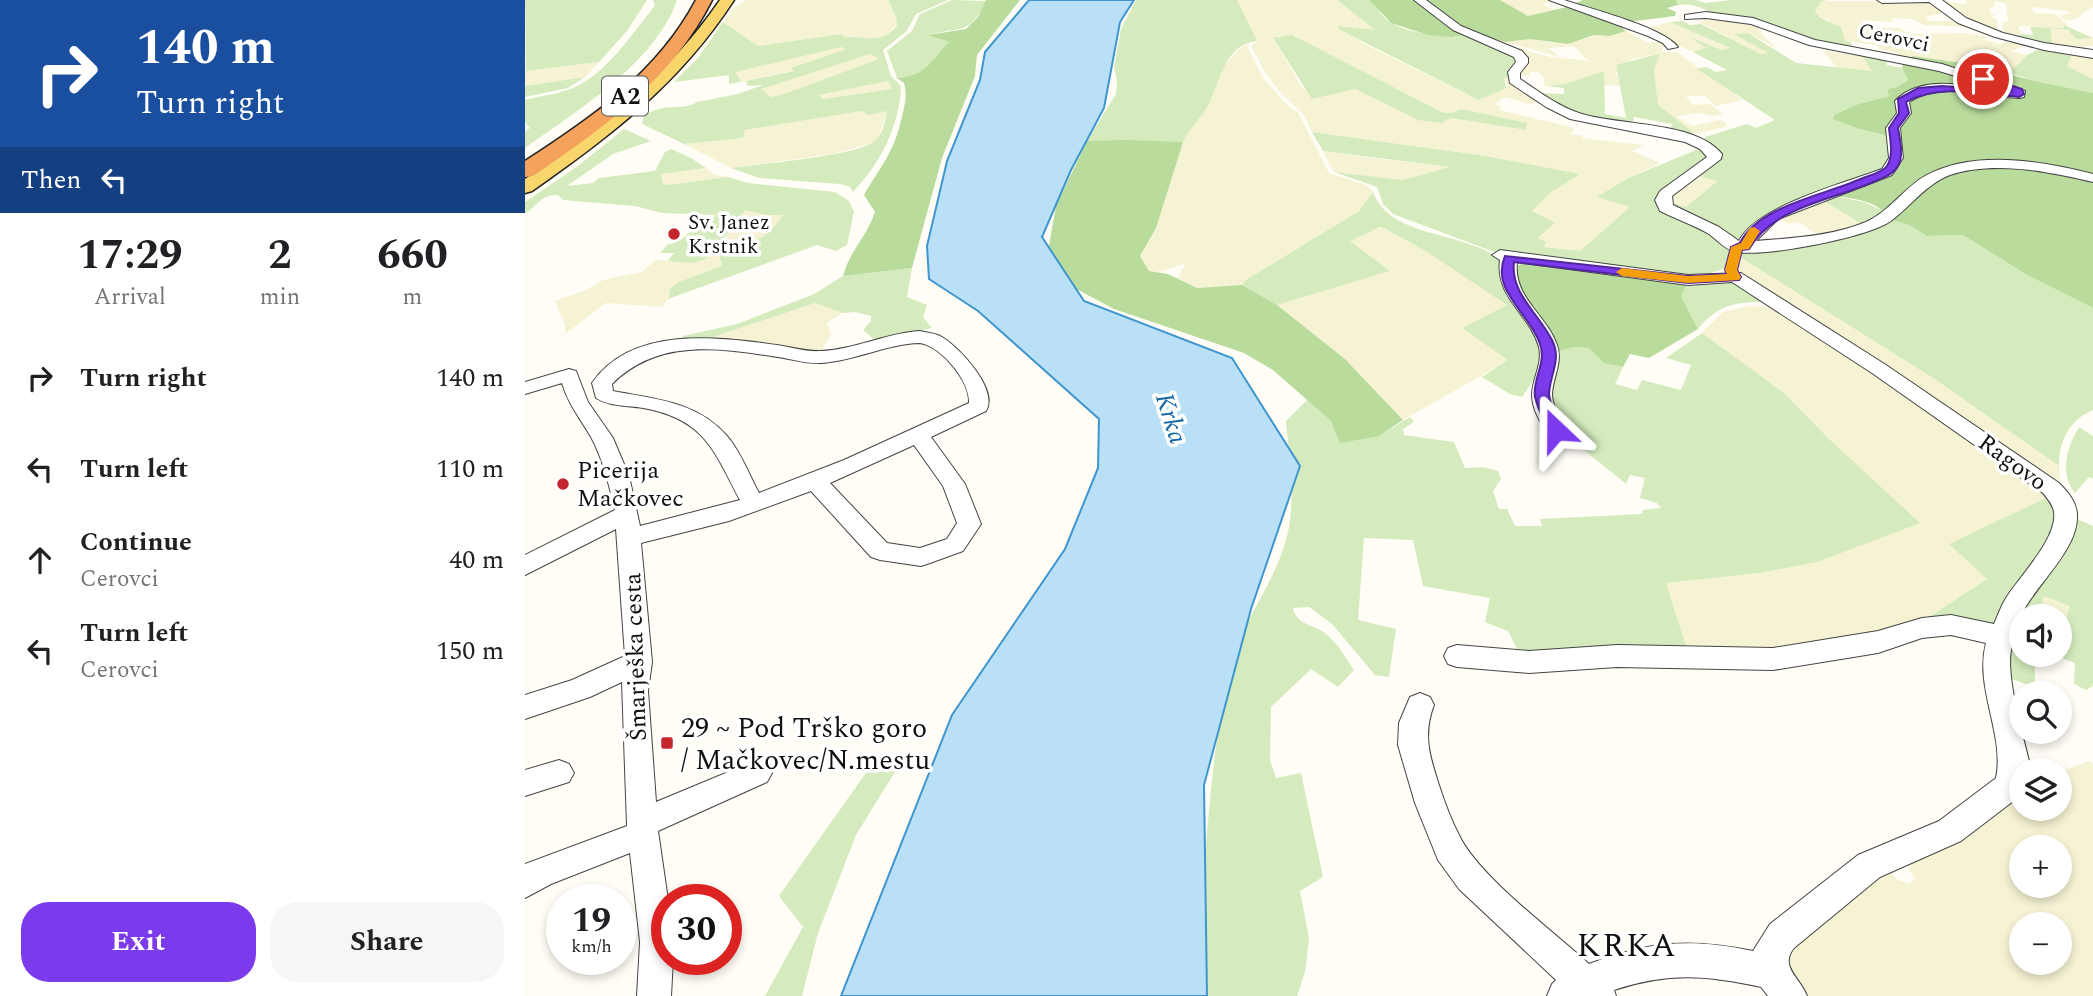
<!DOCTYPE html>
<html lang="en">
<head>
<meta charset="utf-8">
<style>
	body { margin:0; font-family:Spectral,serif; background:#f6f6f6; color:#202124; height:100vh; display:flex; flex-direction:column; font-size:26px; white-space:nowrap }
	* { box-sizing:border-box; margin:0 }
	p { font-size:23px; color:#757577 }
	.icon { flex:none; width:38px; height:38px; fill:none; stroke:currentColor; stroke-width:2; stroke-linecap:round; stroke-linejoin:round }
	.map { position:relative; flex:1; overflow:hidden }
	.sheet { display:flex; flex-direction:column; background:#fff; width:525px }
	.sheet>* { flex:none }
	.guide { background:#1a4fa0; color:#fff; overflow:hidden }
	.controls { position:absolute; left:1484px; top:604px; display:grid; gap:14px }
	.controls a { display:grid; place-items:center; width:63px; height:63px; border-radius:50%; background:#fff; box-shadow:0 4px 10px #0003; font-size:35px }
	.speed { position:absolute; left:21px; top:884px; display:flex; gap:14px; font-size:35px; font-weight:700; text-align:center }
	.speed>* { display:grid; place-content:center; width:91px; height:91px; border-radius:50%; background:#fff; box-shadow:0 4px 10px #0003; line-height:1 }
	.speed small { font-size:18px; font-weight:400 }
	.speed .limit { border:10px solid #d22; background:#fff; color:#111 }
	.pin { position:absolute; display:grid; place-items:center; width:60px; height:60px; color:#fff; margin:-30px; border:4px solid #fff; border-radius:50%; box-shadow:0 2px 7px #0007 }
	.me { position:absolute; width:77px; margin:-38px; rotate:337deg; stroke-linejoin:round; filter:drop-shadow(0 0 5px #0008) }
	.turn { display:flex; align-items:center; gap:24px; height:147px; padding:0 21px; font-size:32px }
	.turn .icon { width:91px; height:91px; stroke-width:2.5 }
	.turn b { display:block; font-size:49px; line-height:60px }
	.then { display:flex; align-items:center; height:66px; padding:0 21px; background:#0003; gap:14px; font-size:26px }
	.eta { display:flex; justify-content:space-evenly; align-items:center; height:119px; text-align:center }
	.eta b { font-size:42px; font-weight:700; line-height:49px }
	.primary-button { display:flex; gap:14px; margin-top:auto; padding:14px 21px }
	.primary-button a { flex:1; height:80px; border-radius:28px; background:#7c3aed; color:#fff; font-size:28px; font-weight:700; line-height:80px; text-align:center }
	.primary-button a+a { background:#f6f6f6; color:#202124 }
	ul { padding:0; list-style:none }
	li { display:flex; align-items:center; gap:21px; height:91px; padding:0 21px }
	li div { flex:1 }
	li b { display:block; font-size:26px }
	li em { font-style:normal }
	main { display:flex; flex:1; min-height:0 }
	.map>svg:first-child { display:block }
</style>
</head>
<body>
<main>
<section class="sheet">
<div class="guide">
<div class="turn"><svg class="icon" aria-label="right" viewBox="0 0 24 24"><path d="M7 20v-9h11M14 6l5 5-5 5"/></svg><div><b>140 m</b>Turn right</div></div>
<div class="then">Then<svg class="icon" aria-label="left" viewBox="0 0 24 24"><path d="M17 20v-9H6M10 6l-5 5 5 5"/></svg></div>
</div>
<div class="eta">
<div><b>17:29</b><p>Arrival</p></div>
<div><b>2</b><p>min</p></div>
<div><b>660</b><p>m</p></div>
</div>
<ul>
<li><svg class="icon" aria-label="right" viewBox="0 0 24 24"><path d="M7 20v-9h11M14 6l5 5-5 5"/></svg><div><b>Turn right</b></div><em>140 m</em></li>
<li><svg class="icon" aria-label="left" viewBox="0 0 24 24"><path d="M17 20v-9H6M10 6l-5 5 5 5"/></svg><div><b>Turn left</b></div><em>110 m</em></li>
<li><svg class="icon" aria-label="ahead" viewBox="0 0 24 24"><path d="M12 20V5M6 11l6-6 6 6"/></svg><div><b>Continue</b><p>Cerovci</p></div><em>40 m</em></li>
<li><svg class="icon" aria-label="left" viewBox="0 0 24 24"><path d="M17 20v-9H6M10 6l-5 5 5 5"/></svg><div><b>Turn left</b><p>Cerovci</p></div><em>150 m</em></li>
</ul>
<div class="primary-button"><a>Exit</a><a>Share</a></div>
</section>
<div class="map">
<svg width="1568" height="996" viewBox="0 0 1568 996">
	<rect width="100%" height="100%" fill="#fffdf5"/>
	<g fill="#f6f3d4" fill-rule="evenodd">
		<polygon points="221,0 363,0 371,17 372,24 362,35 340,40 331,36 318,37 316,34 233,46 198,22 209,8"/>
		<path d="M710,0H812L851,31L815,30L844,46L954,100L983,86L979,78L985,76L1015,100L1006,105L981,97L969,104L977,107L974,110L1042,126L1049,129L1046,134L1058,136L1056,138L1119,145L1107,151L1135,163L1103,178L1073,197L1105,207L1056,251L1019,247L1011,239L1007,211L1025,193L1054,174L961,156L787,132L779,115L754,91L740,72L726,46L732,41ZM748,39L841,73L920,113H926L936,109L1001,123V130L926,118L893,120L830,89H778Z"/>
		<polygon points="975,0 1027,0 1029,1 1017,4 1029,10 1003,16"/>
		<polygon points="1441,0 1568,0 1568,7 1556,14 1556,17 1546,20 1540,20 1534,15 1546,14 1542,11 1510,7 1506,9 1509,13 1530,14 1543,25 1540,28 1528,27 1568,38 1568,46 1560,46 1563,53 1528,48 1524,27 1493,26 1497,34 1491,37 1479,37 1477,23 1483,21 1481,3 1470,1 1469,7 1464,8 1466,14 1471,15 1466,17 1472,20 1473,32 1431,16 1420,2 1442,4"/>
		<polygon points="1302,1 1404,1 1420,12 1400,17 1404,21 1433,21 1448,27 1399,25 1387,19 1366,18 1369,21 1366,22 1337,20 1343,27 1374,28 1385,34 1438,33 1465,37 1458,39 1474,44 1486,42 1499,46 1486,51 1502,55 1485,73 1444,64 1388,56 1383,59 1371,56 1373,53 1354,49 1351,45 1320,41 1303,19 1294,17 1290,11 1296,2"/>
		<polygon points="1195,19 1229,22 1240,38 1255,50 1223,33 1211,35 1244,53 1236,54 1172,21"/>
		<polygon points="1145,22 1206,49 1197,50 1167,37 1182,48 1168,52 1118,29"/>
		<polygon points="1101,31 1123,43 1138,41 1141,46 1137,48 1138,52 1152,52 1217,100 1191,106 1180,96 1161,96 1168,105 1185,104 1198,114 1188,116 1172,113 1153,116 1153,118 1168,126 1195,120 1202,123 1201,127 1163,135 1165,130 1133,105 1129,69 1133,54 1107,59 1091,73 1095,86 1079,85 1079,71 1040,84 1022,86 1019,85 1020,78 1013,72 1005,72 1005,75 991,75 971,42 1025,57 1067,61 1061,59 1049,46 1024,48 1033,56 1031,56 980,42 1005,39 1028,43 1060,39 1070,35 1085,36"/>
		<polygon points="724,43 723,48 738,78 764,107 773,112 804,173 841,185 848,192 834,211 721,280 717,285 672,288 653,278 661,263 633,272 624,271 615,256 631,228 654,149 664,129 697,68 713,50"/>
		<polygon points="317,46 323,49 270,70 216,82 211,72"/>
		<polygon points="1525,49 1568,55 1568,79 1541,66"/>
		<polygon points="1324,50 1335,53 1348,71 1314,70 1298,51 1328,55"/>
		<polygon points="345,54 355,59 259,94 246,97 235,88"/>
		<polygon points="74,62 60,77 0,86 0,71"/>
		<polygon points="363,81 367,89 298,99 293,95"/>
		<polygon points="337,111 343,114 362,111 354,137 348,143 307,154 206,168 159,144 218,138 220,130"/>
		<polygon points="798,151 847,158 926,167 878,180 809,172"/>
		<polygon points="181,168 189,174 203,177 142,185 135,177 135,174"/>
		<polygon points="1172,175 1192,180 1161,207 1143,201 1152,190"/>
		<polygon points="1297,200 1340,226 1295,237 1274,222 1263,224 1252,216"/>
		<polygon points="220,210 241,215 259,215 245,233 234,241 196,241"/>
		<polygon points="856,227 902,252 983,305 984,360 878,420 820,359 752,305 864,271 824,241"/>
		<polygon points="187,253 194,253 197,266 175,274 143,294 143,299 137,307 81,303 40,334 40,325 30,301 61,290 78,280 116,272 131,260 161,263"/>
		<polygon points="1215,257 1411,380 1534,466 1536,488 1214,275 1212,269"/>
		<polygon points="290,303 318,313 302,323 306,335 295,353 173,342"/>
		<polygon points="1224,306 1250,307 1527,495 1425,544 1462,579 1395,623 1307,646 1164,655 1141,583 1234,573 1292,562 1305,440 1259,393 1177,333 1198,312"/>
		<polygon points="1519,596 1546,606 1535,636 1535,616 1513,616"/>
		<path d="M1564,761L1568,764V996H1278L1261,961L1265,951L1355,873L1365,872L1373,880L1384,884L1390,878L1384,869L1387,861L1461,820L1496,793V808H1535V772ZM1496,847H1535V886H1496ZM1496,924H1535V962H1496Z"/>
	</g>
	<g fill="#d5ebbd" fill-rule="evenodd">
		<polygon points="0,0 122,0 102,31 74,62 1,71"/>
		<path d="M128,0H152C131,62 52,111 0,148V131L5,128L0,122V100C16,96 33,94 48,88C83,73 106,34 130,6Z"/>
		<path d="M363,0H423L391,14L381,32L358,50L366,76L376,86C374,128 356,162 328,192L325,187L315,184L234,178L206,168C233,164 333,156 350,141C358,135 360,120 362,111L343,115L337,111L220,130L218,138L159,144L117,124L119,116C140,101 157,112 172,102L213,94L238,85L223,86L221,81L269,71L266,68L322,49L316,47L211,72L216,82L204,84V75L149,82L173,58L198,22L233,46L316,34L319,37C338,35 357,46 372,25L371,17ZM345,54L354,59L259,94L246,97L236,89ZM363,81L367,89L298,99L294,95Z"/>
		<path d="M427,0L463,1C440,37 440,25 404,35L425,42C411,61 396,77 372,78L362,51L387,31L395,14Z"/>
		<path d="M611,0H712L732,41C699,44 695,83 682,107C675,120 664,128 658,142L562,141L591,94L592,80L589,67L596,29Z"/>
		<path d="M812,0H844C852,6 856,17 866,23C889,35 911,35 935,35C953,34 980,51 995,60L985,76L979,78L981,88L954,100L815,30L812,26L850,30Z"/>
		<path d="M1151,0H1171L1180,3L1206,0H1302L1296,2L1290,11L1294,17L1316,27L1320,41L1326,42L1327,48C1284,43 1241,28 1199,17C1182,12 1171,2 1153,5Z"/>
		<polygon points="1158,21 1165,25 1176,24 1236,54 1243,53 1209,34 1223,33 1271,63 1347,71 1337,56 1361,60 1362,65 1377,68 1383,80 1372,87 1362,89 1364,96 1330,105 1309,115 1308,118 1334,129 1363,136 1369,151 1362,168 1245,214 1213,242 1159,215 1143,201 1161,207 1192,181 1172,175 1194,151 1180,140 1180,137 1222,124 1231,128 1250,120 1172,69 1181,67 1191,72 1202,70 1168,52 1181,48 1165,37 1197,50 1205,48 1145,22"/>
		<polygon points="1539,25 1568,38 1551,39 1543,30 1525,28 1528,48 1491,37 1497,34 1508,35 1505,27 1539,28"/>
		<polygon points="767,35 919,113 926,113 936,109 1002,123 1001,130 926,118 917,123 893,120 830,89 787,99 748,38"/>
		<polygon points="1516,48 1546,56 1542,66 1568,79 1568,93 1510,81 1485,73 1502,55"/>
		<polygon points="1133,54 1135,55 1129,69 1133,105 1168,132 1163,135 1145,132 1147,124 1109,117 1108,124 1050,115 1014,93 1039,94 1039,88 1022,86 1040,84 1079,71 1080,114 1101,118 1091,65"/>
		<polygon points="60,77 43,88 0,97 0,86"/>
		<path d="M99,129L126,141L88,154L42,186L68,183L74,178L130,171L140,152L146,149L166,158L181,168L136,174L138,183L142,185L203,177L223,183L310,192L324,201L329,212L322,245L311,251L292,245L143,299L145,289L154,282L197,266L194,253H187C176,266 158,263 143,261L149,253H135L143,244C161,243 163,226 186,223L190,215L137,213L110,206L38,200L33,195C16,194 12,206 0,214V202L53,166ZM220,210L241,215H258C238,244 230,241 197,241Z"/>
		<polygon points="787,132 961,156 1055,174 1025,193 1007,211 1030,223 1012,238 1021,242 1019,247 1055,251 1105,207 1072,197 1103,178 1181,146 1187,154 1135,200 1207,250 1201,268 1174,277 980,256 868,214 858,204 852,187 809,172 878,180 925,167 798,151"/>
		<path d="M848,192C865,239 941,231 976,260C983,266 1013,330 1017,341C1019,348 1019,356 1020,363L997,397L985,394L957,377L983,360L937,328L982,305L902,252L859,228L855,227L825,241L865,271L752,305L717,285L721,280L834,211Z"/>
		<polygon points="1309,196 1339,202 1361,212 1340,226 1297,200"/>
		<path d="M1364,219L1384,225L1402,236L1438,235L1502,275L1568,308V410C1544,420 1534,441 1534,466L1411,380L1215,257L1218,252Z"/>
		<polygon points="387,268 382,297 402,305 398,317 407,328 351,341 338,330 346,321 346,316 330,312 318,313 290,303 173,342 155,340 158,336 212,324 289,294 318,276"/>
		<path d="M1206,280L1241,302C1209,302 1194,304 1173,329L1156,296L1160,286L1157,281Z"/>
		<path d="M1177,333L1259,393L1305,440L1395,523L1292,562L1234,573L1141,583L1164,655L997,659L983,631L960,622L965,598L898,586L888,540L839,538L833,620L871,629L864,677L850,675L807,624L784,607L768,608C772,626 789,624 801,634C813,643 821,659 829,670L813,687L786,669L746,707L745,760L751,778L776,773L798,877L775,891L784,938L780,972L772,996H665C678,913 680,830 691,747C694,725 695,701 700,678C713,625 754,581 764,527C770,492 764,456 761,421L782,400L806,421L854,436L885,417L889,422L878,429L879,435L929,442L940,468L958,467L973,471L976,479L968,491L974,509H982L990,526H1017L1015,519L1117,514L1118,510L1136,508L1132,503L1115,498L1120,478L1105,475L1101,484L1038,433L1025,409L1028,353L1049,347L1065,348L1079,363L1098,367L1090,384L1112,390L1117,380L1156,390L1166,365L1141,358Z"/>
		<path d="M1554,427L1568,436V479L1564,477L1550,493C1534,473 1542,447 1554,427Z"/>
		<polygon points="1527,495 1533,524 1476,625 1395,623 1462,579 1424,544"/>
		<polygon points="1552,519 1568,526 1568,686 1561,690 1549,684 1550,663 1529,655 1535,654 1535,636 1545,606 1519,596 1513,616 1497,616 1522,569 1547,540"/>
		<polygon points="1496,617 1496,654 1510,655 1510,687 1484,678 1485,651"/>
		<polygon points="350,760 376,762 331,835 293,933 277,996 240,996 278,927 254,896"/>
	</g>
	<g fill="#b9dc9c">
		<path d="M461,0H495L452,55L450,76L417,158L387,268L318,276C324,252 342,236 350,212L339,195C355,167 368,154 376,121C379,107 383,97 379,83L372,78C401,76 407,60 424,42L403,35L441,29L453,17Z"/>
		<polygon points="844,0 975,0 1003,16 1042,7 1058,0 1151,0 1153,5 1142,8 1151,12 1150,16 1094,23 1101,27 1098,29 1101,31 1085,36 1069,35 1043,44 1005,39 980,42 951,33 926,37 903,35 866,23"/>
		<path d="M1388,56L1444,64L1510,81L1568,93V308L1502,275L1438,235L1402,236L1384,225L1364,219C1355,201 1327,198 1309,196L1369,172L1363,136L1334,129L1308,119L1309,115L1330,105L1364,96L1362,89L1372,87L1383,80L1377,68L1379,62Z"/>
		<polygon points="601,140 658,142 631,228 615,256 624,271 643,274 672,288 717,285 752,305 820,359 878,420 854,436 815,443 806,421 748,370 719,353 589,309 540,283 528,268 524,245 531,206 562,141"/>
		<polygon points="1002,262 1157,281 1161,285 1156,296 1173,329 1124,358 1105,354 1098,367 1079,363 1064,348 1049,347 1028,353 997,299 989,267"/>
	</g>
	<polygon fill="#b9e0f7" stroke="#3f96cf" stroke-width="2" points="504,0 609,0 595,22 579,108 546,170 517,237 559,301 707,358 775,466 726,609 679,785 682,996 316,996 427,715 540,549 573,468 574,419 453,311 404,279 402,246 422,161 455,80 460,52"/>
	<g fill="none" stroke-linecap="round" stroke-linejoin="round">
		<defs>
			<g id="minor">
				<path d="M889,0H901L936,26L997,51L1003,58V63L995,73V79C1015,92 1034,107 1057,114C1097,126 1170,121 1197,154L1196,159L1147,196L1148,205L1194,227L1214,241C1231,206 1320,183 1357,169L1364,158L1361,128L1372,113L1370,101C1396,74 1440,86 1473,89L1414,71L1284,45L1226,24L1181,18L1160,19V15L1181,12L1228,18L1290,40L1417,64L1500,91L1499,97L1494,98C1459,96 1414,81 1384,102L1386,113L1375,128L1378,158L1367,175L1253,219L1231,241C1267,238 1308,236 1341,222C1365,211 1379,188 1400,176C1449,149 1517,161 1568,174V182C1525,172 1469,160 1425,175C1401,184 1386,206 1366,221C1341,238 1241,257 1210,252C1201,250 1192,240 1184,234C1169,225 1151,219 1135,211L1130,200L1135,191L1182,157L1175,149L1160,142L1045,119L1021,107L985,83L983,72L991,62L989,57L928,30Z"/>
				<path d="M1024,0H1039C1066,9 1138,27 1153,47L1143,49L1138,43L1123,36Z"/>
				<polygon points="1352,0 1417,0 1441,18 1478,33 1519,43 1568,50 1568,58 1519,50 1470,37 1433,23 1404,2 1357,3"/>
				<path d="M975,250L1163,275L1216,273L1361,365L1534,483C1542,491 1552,502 1552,515C1554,550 1508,587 1496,616C1493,625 1489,637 1487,646C1479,671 1498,735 1504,761L1502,770H1496L1495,796L1436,841L1355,877L1269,948C1254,967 1275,977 1282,996H1243L1236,987C1181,975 1143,972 1089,990L1091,996H1022L1027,984L1031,980L934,889L913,860L890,803L873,745L874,723L885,697L895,693L905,697L909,705C898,734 904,754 913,782C919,801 926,820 935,837C955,877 1029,932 1064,964C1124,941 1166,938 1228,951L1245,924L1333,855L1414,821L1471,778C1480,734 1449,688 1461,643L1426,635L1397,638L1353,653L1248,670L1092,667L1004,673L932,667L923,664L919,656L923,648L932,645L1004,651L1092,645L1248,648L1353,631L1397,618L1426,615L1469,624C1473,615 1476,606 1481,598C1494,577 1533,538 1529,512C1528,505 1523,499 1518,493L1347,373L1207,282L1163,285L992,262C988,298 1022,315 1032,345C1038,362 1028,377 1027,394C1027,407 1036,419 1042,430L1038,435H1024C1016,424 1007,409 1007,395C1007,379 1018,364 1014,347C1005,314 970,298 975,260L967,255Z"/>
				<path d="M395,331C403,333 410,333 417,337C435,348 474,390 461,411L406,437L440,484L456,524L438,551L405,563L396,566L355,560L346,557L286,491L204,521L116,543L127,662L123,691L131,802L232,760L242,764L247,773L242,782L133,831L143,900L142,959H148L146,996H112L115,942L105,853L26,884L0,898V864L102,826L97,682L65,697L0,719V695L47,680L100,656L91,529L0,575V555L90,510C84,485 78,459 66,437C55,418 43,404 37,383L0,394V382L44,369L51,371L63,402L88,438L104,476L115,526L215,500C189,451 180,419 118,408C102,405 85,407 71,398L67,383C107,325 193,337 252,345C266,347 281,352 295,351C329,350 361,333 395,331ZM395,343C417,347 445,381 444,403L319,460L234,493C224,475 216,452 202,436C172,401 129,399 88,391L87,384C133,338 194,348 253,357C267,359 281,364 296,363C329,361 361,344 395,343ZM389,445L418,486L432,523L422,539L395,548L362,543L305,483Z"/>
				<polygon points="34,760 44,764 49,773 44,782 0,796 0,770"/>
			</g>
			<path id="major" d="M195,0H209C155,83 87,135 7,191L0,193V179C75,128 144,75 195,0Z"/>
			<path id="highway" d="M171,0H187C148,78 79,128 8,176L0,177V161C67,118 133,72 171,0Z"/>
		</defs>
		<use href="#minor" stroke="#444" stroke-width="2"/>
		<use href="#major" stroke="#222" stroke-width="3"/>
		<use href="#highway" stroke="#222" stroke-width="3"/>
		<use href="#minor" fill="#fff" fill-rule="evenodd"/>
		<use href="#major" fill="#f9d66b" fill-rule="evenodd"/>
		<use href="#highway" fill="#f5a25d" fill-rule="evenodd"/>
	</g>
	<path fill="#7c3aed" stroke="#51269a" stroke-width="2" d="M1458,76L1497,89L1499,94L1494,97C1457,94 1415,83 1381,102L1384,113L1373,128C1375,140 1379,155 1373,166C1369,174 1359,177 1351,181C1308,200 1249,206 1224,249L1217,250L1212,270L1216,277L1214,280L1163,283L989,262C985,293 1014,314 1027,340C1037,359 1025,374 1024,394C1024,404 1034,420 1038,430L1036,433H1026C1020,423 1013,409 1010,397C1007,379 1022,363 1015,344C1005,313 965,291 980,256L1163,276L1202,274L1200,270L1206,247L1215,243C1234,205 1301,195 1338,178C1346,175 1358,172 1362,166C1369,155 1365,140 1364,128L1374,113L1373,99L1393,88L1417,86L1487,91L1455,81V77Z"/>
	<polygon fill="#f59e0b" points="1229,227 1235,231 1224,249 1217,250 1212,270 1216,277 1214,280 1163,283 1097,276 1091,272 1097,268 1163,276 1202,274 1200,270 1206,247 1216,243 1225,228"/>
	<g fill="#c4262e" stroke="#fff" stroke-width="2.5">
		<circle cx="149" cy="234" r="7"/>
		<circle cx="38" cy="484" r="7"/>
		<rect x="135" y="736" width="14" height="14" rx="3.5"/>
	</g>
	<g text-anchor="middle" stroke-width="7" stroke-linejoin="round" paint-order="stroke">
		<g font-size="21" fill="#111" stroke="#fff">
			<text transform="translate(1369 37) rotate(12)" y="7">Cerovci</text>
		</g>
		<g font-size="21" fill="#111" stroke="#fff" text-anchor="start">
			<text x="163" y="229">Sv. Janez<tspan x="163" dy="24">Krstnik</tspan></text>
		</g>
		<rect fill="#fff" stroke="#585858" stroke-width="2" x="77" y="76.5" width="46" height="39" rx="5"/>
		<g font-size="23" font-weight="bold" fill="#111">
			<text x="100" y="104">A2</text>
		</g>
		<g font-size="24" fill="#111" stroke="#fff">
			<text transform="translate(1488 462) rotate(36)" y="8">Ragovo</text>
			<text transform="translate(110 657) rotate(-92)" y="8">Šmarješka cesta</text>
		</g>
		<g font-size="24" fill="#111" stroke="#fff" text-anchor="start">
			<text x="52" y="478">Picerija<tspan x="52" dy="28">Mačkovec</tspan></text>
		</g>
		<g font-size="26" font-style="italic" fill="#1768a6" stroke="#fff">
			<text transform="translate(647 418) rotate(72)" y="9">Krka</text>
		</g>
		<g font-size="28" fill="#111" stroke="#fff" text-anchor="start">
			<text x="156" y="737">29 ~ Pod Trško goro<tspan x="156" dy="32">/ Mačkovec/N.mestu</tspan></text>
		</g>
		<g font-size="33" letter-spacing="2" fill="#111" stroke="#fff">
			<text x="1102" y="956">KRKA</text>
		</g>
	</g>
</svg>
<div class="controls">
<a><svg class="icon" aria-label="sound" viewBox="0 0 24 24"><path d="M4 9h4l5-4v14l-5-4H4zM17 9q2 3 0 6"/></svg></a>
<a><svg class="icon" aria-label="search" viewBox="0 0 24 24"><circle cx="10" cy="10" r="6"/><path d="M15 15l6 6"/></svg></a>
<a><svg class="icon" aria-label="layers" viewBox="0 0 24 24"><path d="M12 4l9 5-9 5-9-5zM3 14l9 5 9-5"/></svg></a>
<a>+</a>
<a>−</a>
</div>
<div class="speed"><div>19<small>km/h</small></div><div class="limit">30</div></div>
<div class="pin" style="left:1458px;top:79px;background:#d93025"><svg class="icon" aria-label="arrive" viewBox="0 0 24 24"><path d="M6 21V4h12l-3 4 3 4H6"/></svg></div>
<svg class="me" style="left:1031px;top:430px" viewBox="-20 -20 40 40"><path d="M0-17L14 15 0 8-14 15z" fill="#7c3aed" stroke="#fff" stroke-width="4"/></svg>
</div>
</main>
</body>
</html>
